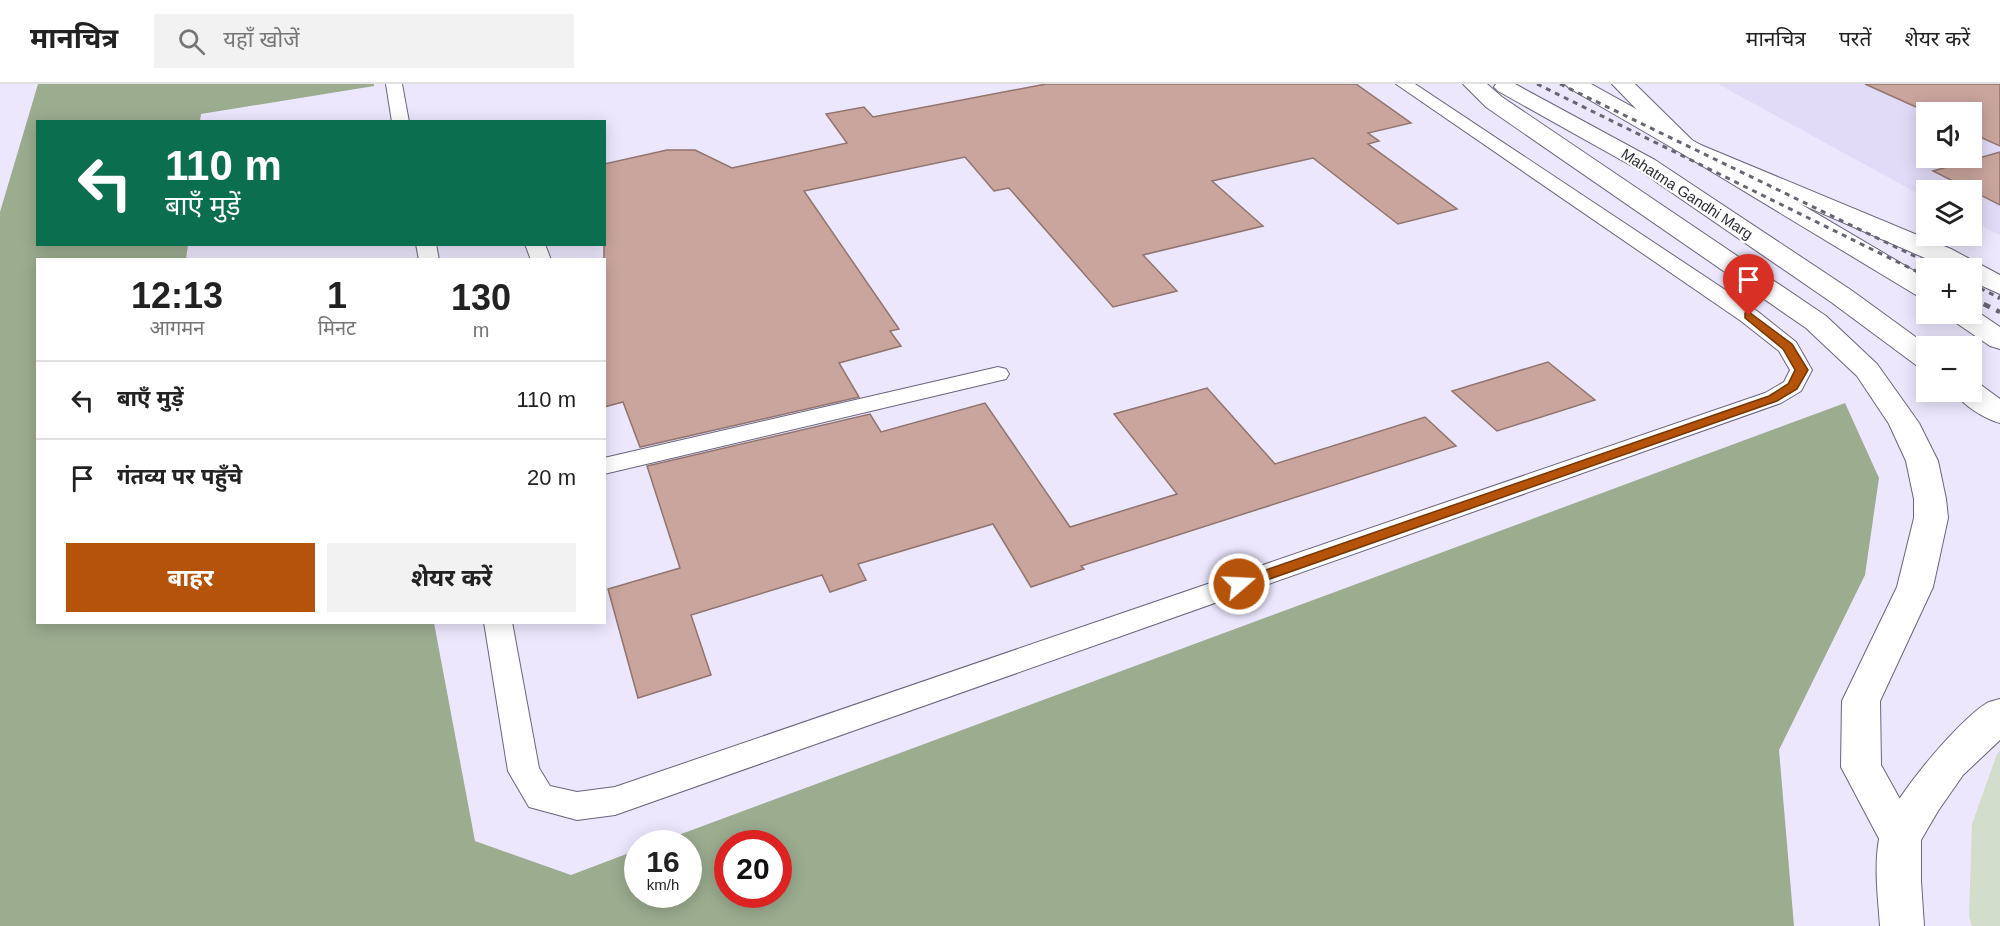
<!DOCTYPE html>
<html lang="hi">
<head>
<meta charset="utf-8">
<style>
	body { margin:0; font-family:Arial,"Noto Sans Devanagari",sans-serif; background:#f2f2f2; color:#222; height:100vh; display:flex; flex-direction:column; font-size:22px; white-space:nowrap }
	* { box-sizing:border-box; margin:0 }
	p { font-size:20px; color:#767676 }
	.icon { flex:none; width:33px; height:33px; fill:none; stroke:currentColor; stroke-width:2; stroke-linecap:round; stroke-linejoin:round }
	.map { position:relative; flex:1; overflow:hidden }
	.side { position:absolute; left:36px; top:174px; width:570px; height:366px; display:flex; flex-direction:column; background:#fff; border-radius:0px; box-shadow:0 3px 15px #0003 }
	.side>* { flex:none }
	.banner { position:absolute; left:36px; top:36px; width:570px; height:126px; border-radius:0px; box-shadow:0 3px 15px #0003; background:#0b6e4f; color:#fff; overflow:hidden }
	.fabs { position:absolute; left:1916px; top:18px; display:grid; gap:12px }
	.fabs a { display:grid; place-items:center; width:66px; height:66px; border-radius:0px; background:#fff; box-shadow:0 3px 15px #0003; font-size:30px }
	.speed { position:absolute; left:624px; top:746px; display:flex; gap:12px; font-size:30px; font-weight:700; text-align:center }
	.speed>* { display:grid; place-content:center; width:78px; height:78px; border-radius:50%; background:#fff; box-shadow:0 3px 15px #0003; line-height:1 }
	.speed small { font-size:15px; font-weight:400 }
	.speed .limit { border:9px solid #d22; background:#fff; color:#111 }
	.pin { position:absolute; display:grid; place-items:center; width:51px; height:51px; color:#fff; margin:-62px -26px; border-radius:50% 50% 50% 0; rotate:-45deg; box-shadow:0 0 6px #0007 }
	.pin .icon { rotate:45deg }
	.me { position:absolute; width:66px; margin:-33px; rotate:71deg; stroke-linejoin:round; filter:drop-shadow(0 0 4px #0008) }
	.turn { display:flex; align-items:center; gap:21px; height:126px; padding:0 30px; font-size:27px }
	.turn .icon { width:78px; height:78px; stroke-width:2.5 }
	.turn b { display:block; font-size:42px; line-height:51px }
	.eta { display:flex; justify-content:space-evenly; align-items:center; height:102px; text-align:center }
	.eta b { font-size:36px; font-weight:700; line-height:42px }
	.button { display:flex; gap:12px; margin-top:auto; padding:12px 30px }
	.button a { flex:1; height:69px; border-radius:0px; background:#b45309; color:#fff; font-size:24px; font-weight:700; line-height:69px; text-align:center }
	.button a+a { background:#f2f2f2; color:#222 }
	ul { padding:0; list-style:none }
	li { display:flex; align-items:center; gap:18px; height:78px; padding:0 30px; border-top:2px solid #e0e0e0 }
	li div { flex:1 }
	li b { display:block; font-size:22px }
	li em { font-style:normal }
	header { display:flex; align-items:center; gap:36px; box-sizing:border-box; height:84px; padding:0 30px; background:#fff; border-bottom:2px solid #e0e0e0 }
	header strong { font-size:28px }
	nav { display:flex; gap:33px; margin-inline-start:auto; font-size:21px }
	.search { width:420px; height:54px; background:#f2f2f2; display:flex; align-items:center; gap:15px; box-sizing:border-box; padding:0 21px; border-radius:0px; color:#767676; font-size:22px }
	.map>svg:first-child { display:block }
</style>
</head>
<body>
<header>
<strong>मानचित्र</strong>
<div class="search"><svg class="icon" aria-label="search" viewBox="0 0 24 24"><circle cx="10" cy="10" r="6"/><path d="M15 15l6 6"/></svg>यहाँ खोजें</div>
<nav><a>मानचित्र</a><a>परतें</a><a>शेयर करें</a></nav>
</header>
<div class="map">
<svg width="2000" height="842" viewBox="0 0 2000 842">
	<rect width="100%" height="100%" fill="#ece7fd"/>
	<path fill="#e2dbf7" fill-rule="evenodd" d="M1718,0H2000V151L1971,137V106H1926V114ZM1926,28H1971V74H1926Z"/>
	<polygon fill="#d2ddcb" points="2000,667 2000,842 1972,842 1969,832 1972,740 1997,670"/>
	<path fill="#9bac8f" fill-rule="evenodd" d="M38,0H374V2L201,30L200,37L38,38V160L188,161L186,175L38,176V538L434,539L475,757L571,791L637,766L638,810H688V759H657L1845,319L1879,394L1865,491L1779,666L1794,842H0V128ZM728,759H778V810H728Z"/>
	<g fill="#c9a59d" stroke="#91746e" stroke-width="1.5">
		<polygon points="1046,0 1356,0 1411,39 1368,49 1379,57 1368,60 1457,125 1398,140 1313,74 1212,97 1263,142 1143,171 1177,207 1113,223 1009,104 994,107 965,73 804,107 899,245 890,247 901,262 839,279 859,313 640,363 623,318 604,323 604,80 667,66 695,66 732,84 847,59 826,30 864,23 873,33"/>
		<polygon points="1865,0 2000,0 2000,62 1971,49 1971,28 1927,28"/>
		<polygon points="2000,68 2000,121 1933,87"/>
		<polygon points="1548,278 1595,316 1497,347 1452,307"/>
		<polygon points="1207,304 1275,380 1425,333 1456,362 1081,482 1084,485 1031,503 993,440 858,480 866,496 830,508 822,491 691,531 711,591 638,614 608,505 680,484 647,382 870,330 881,348 985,319 1070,443 1177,410 1114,330"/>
	</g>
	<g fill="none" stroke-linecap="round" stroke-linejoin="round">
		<defs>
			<g id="service">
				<polygon points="386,0 402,0 409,38 392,38"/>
				<polygon points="1396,0 1415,0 1757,227 1796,258 1812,286 1801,307 1781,319 615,731 577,736 529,723 508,687 484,538 512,538 539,684 550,702 577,708 615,703 1765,309 1784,298 1790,286 1779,267 1741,237"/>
				<polygon points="416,160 436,160 439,176 419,176"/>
				<polygon points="525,160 545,160 551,176 531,176"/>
				<polygon points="998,283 1006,285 1009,290 1006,295 604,390 604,374"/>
			</g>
			<polygon id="tertiary" points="1612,0 1635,0 1692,56 1695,61 1692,66 1684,68 1676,66"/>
			<g id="primary">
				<polygon points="1463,0 1487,0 1502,13 1826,232 1877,280 1919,339 1938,377 1946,415 1948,434 1933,503 1880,617 1881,681 1921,753 1915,766 1900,772 1885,766 1841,683 1842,617 1897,503 1914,434 1914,415 1906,377 1889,340 1857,292 1806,244 1486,23"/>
				<polygon points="1496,0 1515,0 1655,76 1851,206 1928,262 1926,284 1916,281 1831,218 1639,86 1498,7 1494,3"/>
				<polygon points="1565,0 1591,0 1692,56 1926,194 1926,213 1916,211 1676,66 1569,4"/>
				<polygon points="1972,224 2000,243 2000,265 1990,262 1952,236 1948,230 1971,230"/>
				<path d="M1971,299L1981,301L2000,315V339C1985,335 1962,321 1955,308H1971Z"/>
			</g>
			<g id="trunk">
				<polygon points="1684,54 1951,165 2000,191 2000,210 1971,197 1971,184 1948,184 1676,66 1673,61 1676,56"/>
				<path d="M2000,615V656L1963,691L1938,727L1921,756V797L1924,842H1880C1878,814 1874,783 1879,755C1884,724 1959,635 1987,619C1991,617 1996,616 2000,615Z"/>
			</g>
		</defs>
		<use href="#service" stroke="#6a647c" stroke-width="2"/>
		<use href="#tertiary" stroke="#6a647c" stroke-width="2"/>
		<use href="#primary" stroke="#6a647c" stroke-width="2"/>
		<use href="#trunk" stroke="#6a647c" stroke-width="2"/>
		<use href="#service" fill="#fff" fill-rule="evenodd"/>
		<use href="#tertiary" fill="#fff" fill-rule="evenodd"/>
		<use href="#primary" fill="#fff" fill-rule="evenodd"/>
		<use href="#trunk" fill="#fff" fill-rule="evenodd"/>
		<g stroke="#686572" stroke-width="3" stroke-dasharray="5 5" stroke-linecap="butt">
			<polyline points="1537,0 1926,192"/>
			<polyline points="1560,0 1939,184"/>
			<polyline points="1971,200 2000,214"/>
		</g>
		<g stroke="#686572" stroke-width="4.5" stroke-dasharray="7 7" stroke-linecap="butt">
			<polyline points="1998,213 2000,214"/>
			<polyline points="1971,214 2000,228"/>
		</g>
	</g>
	<polygon fill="#b45309" stroke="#753606" stroke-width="1.5" points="1749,228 1792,260 1808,286 1797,305 1777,317 1244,504 1239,506 1231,500 1234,497 1769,312 1788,300 1795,286 1783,265 1745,234 1745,229"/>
	<g text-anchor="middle" stroke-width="4.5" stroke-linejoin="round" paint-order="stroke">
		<g font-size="15" fill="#2e2c36" stroke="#fff">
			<text transform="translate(1687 110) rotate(33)" y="5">Mahatma Gandhi Marg</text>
		</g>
	</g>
</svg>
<div class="fabs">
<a><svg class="icon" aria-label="sound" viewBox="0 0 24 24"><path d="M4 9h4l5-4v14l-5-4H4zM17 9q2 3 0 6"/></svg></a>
<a><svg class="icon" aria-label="layers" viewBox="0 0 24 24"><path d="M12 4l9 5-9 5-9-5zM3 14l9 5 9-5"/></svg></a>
<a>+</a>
<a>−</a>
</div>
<div class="speed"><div>16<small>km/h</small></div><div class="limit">20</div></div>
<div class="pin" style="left:1749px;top:232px;background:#d93025"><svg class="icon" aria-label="arrive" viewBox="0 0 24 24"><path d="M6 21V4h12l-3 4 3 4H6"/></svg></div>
<svg class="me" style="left:1239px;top:500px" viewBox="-20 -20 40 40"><circle r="17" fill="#b45309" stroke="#fff" stroke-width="3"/><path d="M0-11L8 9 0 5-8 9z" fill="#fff"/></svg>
<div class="banner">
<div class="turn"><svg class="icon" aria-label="left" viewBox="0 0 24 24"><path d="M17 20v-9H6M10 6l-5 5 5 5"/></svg><div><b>110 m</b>बाएँ मुड़ें</div></div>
</div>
<section class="side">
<div class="eta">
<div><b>12:13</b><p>आगमन</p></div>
<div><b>1</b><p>मिनट</p></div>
<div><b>130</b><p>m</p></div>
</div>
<ul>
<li><svg class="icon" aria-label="left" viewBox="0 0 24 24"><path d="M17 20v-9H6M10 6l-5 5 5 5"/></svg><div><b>बाएँ मुड़ें</b></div><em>110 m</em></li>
<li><svg class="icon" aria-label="arrive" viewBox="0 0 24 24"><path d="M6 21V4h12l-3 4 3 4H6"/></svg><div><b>गंतव्य पर पहुँचे</b></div><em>20 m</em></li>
</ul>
<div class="button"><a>बाहर</a><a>शेयर करें</a></div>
</section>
</div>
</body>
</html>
